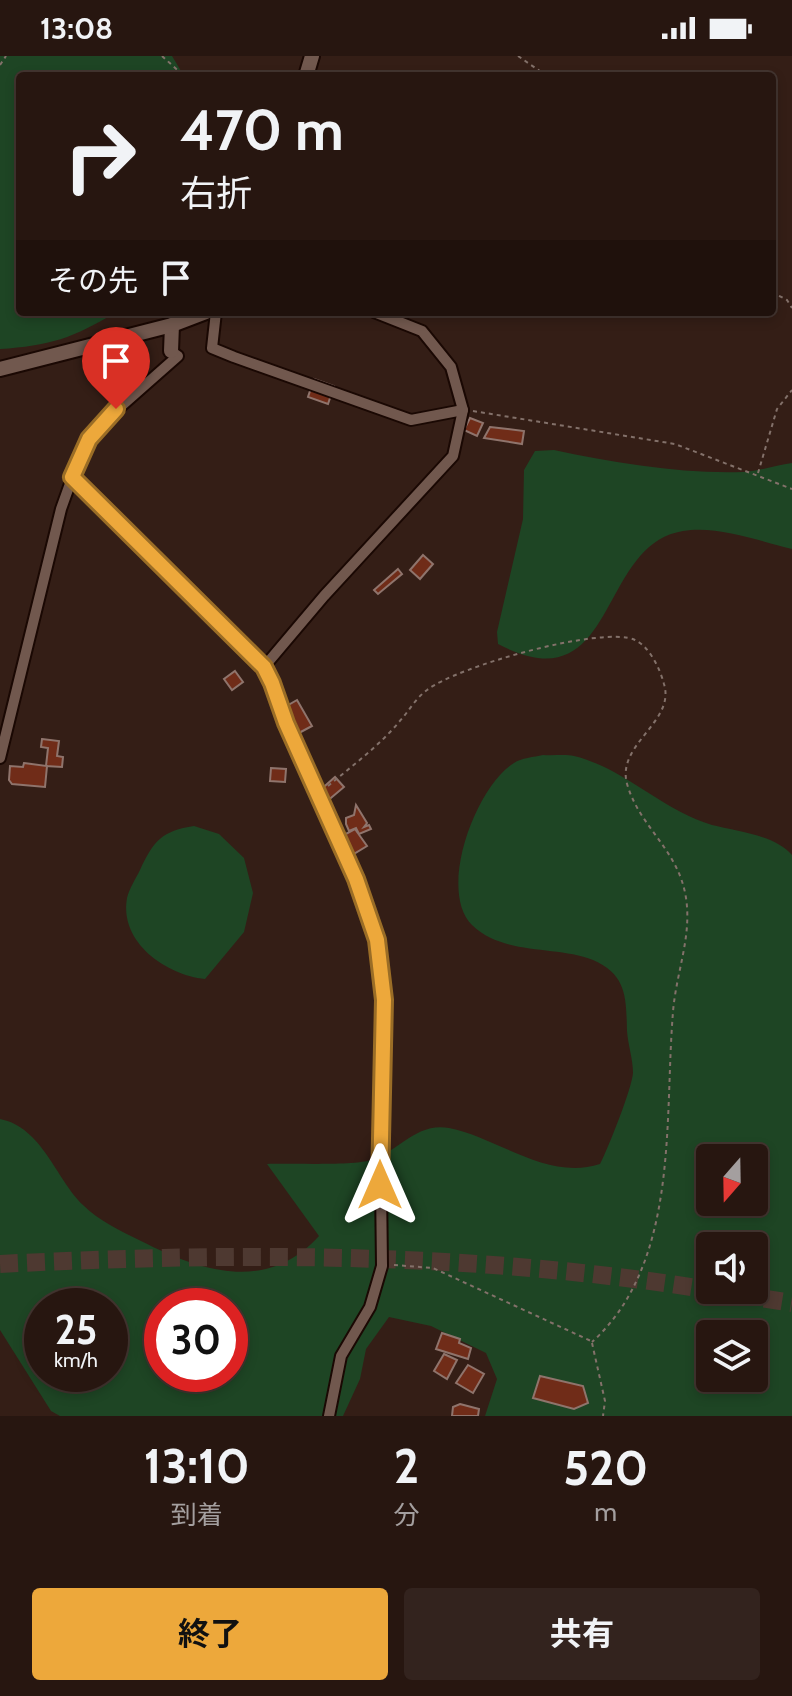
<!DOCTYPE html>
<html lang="ja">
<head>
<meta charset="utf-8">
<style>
	body { margin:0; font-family:Cabin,"Noto Sans JP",sans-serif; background:#33231e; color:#f1f3f6; height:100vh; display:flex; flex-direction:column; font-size:30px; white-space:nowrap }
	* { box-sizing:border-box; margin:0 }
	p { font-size:26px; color:#a49f9f }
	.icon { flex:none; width:44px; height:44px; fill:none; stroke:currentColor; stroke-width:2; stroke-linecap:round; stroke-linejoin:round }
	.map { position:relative; height:1360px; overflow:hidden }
	.details { display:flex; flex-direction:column; background:#271610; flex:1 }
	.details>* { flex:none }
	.guide { position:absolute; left:16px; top:16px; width:760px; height:244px; border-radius:8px; box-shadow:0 4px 12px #0003,0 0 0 2px #433530; background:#271610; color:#f1f3f6; overflow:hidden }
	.needle { width:52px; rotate:200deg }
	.buttons { position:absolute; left:696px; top:1088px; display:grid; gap:16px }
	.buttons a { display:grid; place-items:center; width:72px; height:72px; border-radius:8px; background:#271610; box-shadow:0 4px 12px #0003,0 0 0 2px #433530; font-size:40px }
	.speed { position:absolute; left:24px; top:1232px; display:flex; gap:16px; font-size:40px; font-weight:700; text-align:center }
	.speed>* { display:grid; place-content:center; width:104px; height:104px; border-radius:50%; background:#271610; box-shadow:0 4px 12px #0003,0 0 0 2px #433530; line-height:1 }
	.speed small { font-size:20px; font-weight:400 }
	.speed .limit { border:12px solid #d22; background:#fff; color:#111 }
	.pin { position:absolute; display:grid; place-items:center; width:68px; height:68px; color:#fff; margin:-82px -34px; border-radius:50% 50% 50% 0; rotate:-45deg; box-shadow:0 0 8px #0007 }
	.pin .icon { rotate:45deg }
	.me { position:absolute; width:88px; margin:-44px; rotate:0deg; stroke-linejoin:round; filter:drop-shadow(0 0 6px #0008) }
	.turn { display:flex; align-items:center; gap:28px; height:168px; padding:0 32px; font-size:36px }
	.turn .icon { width:104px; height:104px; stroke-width:2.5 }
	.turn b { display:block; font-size:56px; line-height:68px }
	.then { display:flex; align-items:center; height:76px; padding:0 32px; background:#0003; gap:16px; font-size:30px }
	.eta { display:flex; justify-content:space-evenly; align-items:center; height:136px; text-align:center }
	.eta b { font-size:48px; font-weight:700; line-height:56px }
	.action { display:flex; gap:16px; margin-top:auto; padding:16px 32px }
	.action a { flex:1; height:92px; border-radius:8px; background:#eda83b; color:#111; font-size:32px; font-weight:700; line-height:92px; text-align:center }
	.action a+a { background:#33231e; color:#f1f3f6 }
	.status { display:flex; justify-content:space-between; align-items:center; height:56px; padding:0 40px; background:#271610; direction:ltr }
	.status svg { height:22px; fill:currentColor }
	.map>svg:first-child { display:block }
</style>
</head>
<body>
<div class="status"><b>13:08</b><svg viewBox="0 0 49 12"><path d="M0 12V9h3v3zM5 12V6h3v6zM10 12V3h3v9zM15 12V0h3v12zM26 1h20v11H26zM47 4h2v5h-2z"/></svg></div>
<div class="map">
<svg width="792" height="1360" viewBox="0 0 792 1360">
	<rect width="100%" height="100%" fill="#341e16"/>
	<g fill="#1e4524" fill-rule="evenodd">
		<path d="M0,0H172L184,20H20V256H116C74,282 49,290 0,293Z"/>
		<path d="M554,394C615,407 681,418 743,416C760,415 776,409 792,407V493C759,485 717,469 683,475C596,489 618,651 498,588L497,576L523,463L524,414L535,395Z"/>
		<path d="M543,699C553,700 565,698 574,700C624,712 662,754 712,769C736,775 775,779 792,799V1360H485L497,1323L486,1297L431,1270L389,1261L366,1293L360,1323L343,1360H60L51,1355L0,1274V1063C42,1071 56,1123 83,1149C99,1165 121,1175 141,1185C202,1216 267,1237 319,1180L267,1108C290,1107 353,1110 371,1104C398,1096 416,1066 449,1072C499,1082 547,1125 600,1108C608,1093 632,1032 633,1017C633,1003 628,989 627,975C626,944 628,919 593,904C556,889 504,900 472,869C437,834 476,730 514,707C521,702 534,701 543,699ZM710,1102H754V1146H710ZM710,1190H754V1234H710ZM42,1250H110V1318H42ZM162,1250H230V1318H162ZM710,1278H754V1322H710Z"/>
		<path d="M194,770L219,778L244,802L253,837L244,876L205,923C167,919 119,887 127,842C129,833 136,822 140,814C154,784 162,775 194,770Z"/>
	</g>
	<g fill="#702c18" stroke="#8f746c" stroke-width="2">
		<polygon points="314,323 334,330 328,348 308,341"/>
		<polygon points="470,362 483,367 477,380 464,374"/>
		<polygon points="490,371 524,375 522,388 484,382"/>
		<polygon points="423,499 433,508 420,523 410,514"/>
		<polygon points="398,513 402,518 378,538 374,534"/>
		<polygon points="235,615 243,626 232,634 224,623"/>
		<polygon points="297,644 312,670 297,678 285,651"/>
		<polygon points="42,683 59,685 57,700 63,701 62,711 46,710 48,692 41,691"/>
		<polygon points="24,707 47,710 45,731 12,728 9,724 10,710 23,711"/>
		<polygon points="271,712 286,713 285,726 270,725"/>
		<polygon points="335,721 344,731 326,746 318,736"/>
		<polygon points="356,749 367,767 364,771 369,769 371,773 359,778 356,772 349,775 346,768 346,762 354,759"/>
		<polygon points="355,773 367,790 352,799 342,780"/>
		<polygon points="442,1277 460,1283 459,1287 471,1292 468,1303 436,1293"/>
		<polygon points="444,1298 457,1304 447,1323 434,1315"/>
		<polygon points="468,1309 484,1318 473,1337 456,1327"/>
		<polygon points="540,1320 583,1330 588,1347 574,1353 533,1342"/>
		<polygon points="460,1348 479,1353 478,1360 452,1360 453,1351"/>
	</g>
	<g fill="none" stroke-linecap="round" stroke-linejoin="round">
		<g stroke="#4e3931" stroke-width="18" stroke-dasharray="18 9" stroke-linecap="butt">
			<path d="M0,1208C237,1196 475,1196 710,1234"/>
			<polyline points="711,1234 792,1247"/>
		</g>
		<defs>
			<g id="street">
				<polyline points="216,256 212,292 234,301 411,364 463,354"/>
				<polyline points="72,421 264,611 340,782 377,884 384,944 380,1046 382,1210 370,1251 341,1300 329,1360"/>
				<polyline points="264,611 324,540 453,400 463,354 451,311 422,275 374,256"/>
				<polyline points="0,702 61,453 81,397 102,367 178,300 171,295"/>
			</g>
			<g id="secondary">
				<polyline points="306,20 312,0"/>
				<polyline points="171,295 172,269"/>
				<polyline points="0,313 172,269 206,256"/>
			</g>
		</defs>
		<use href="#street" stroke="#1a0803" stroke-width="14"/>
		<use href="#secondary" stroke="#1a0803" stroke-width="18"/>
		<g stroke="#83716a" stroke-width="2" stroke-dasharray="4 4" stroke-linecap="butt">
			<polyline points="162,0 184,20"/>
			<polyline points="518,0 547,20"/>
			<polyline points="0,9 6,0"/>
			<polyline points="772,236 787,244 792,252"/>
			<polyline points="473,355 675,388 792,433"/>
			<polyline points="758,417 777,353 792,334"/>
			<path d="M328,730C352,710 379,690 399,666C409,655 415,643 427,634C456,611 602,569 635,584C650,591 660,613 664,628C676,667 613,689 628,731C641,772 679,795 686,842C692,881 676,917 673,956C664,1064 680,1206 592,1286"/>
			<polyline points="394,1209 433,1212 591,1285"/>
			<polyline points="592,1287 605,1345 603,1360"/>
		</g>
		<use href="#street" stroke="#71584e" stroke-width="10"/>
		<use href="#secondary" stroke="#71584e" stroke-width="14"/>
	</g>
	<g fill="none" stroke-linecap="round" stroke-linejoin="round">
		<defs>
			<polyline id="route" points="116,353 89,383 72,421 264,611 272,627 286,667 356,823 377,884 384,944 380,1129"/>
		</defs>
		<use href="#route" stroke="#9a6d26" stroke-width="20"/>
		<use href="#route" stroke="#eda83b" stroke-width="14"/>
	</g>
</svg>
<div class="buttons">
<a><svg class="needle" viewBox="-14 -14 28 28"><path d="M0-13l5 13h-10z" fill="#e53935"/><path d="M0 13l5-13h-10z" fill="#a49f9f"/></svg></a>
<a><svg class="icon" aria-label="sound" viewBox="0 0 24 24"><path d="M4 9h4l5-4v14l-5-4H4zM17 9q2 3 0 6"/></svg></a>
<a><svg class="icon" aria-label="layers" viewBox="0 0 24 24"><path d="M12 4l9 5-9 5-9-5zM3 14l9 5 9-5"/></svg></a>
</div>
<div class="speed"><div>25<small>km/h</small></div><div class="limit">30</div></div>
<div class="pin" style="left:116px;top:353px;background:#d93025"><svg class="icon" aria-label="arrive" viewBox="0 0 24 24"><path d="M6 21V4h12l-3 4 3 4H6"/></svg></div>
<svg class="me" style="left:380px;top:1129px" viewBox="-20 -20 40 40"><path d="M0-17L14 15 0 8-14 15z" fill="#eda83b" stroke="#fff" stroke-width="4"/></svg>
<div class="guide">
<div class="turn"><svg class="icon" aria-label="right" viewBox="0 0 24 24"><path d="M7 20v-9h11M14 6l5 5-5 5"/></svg><div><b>470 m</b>右折</div></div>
<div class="then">その先<svg class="icon" aria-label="arrive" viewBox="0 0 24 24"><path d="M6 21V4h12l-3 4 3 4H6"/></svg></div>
</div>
</div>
<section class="details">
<div class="eta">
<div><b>13:10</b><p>到着</p></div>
<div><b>2</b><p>分</p></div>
<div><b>520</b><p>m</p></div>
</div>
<div class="action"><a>終了</a><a>共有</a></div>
</section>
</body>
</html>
